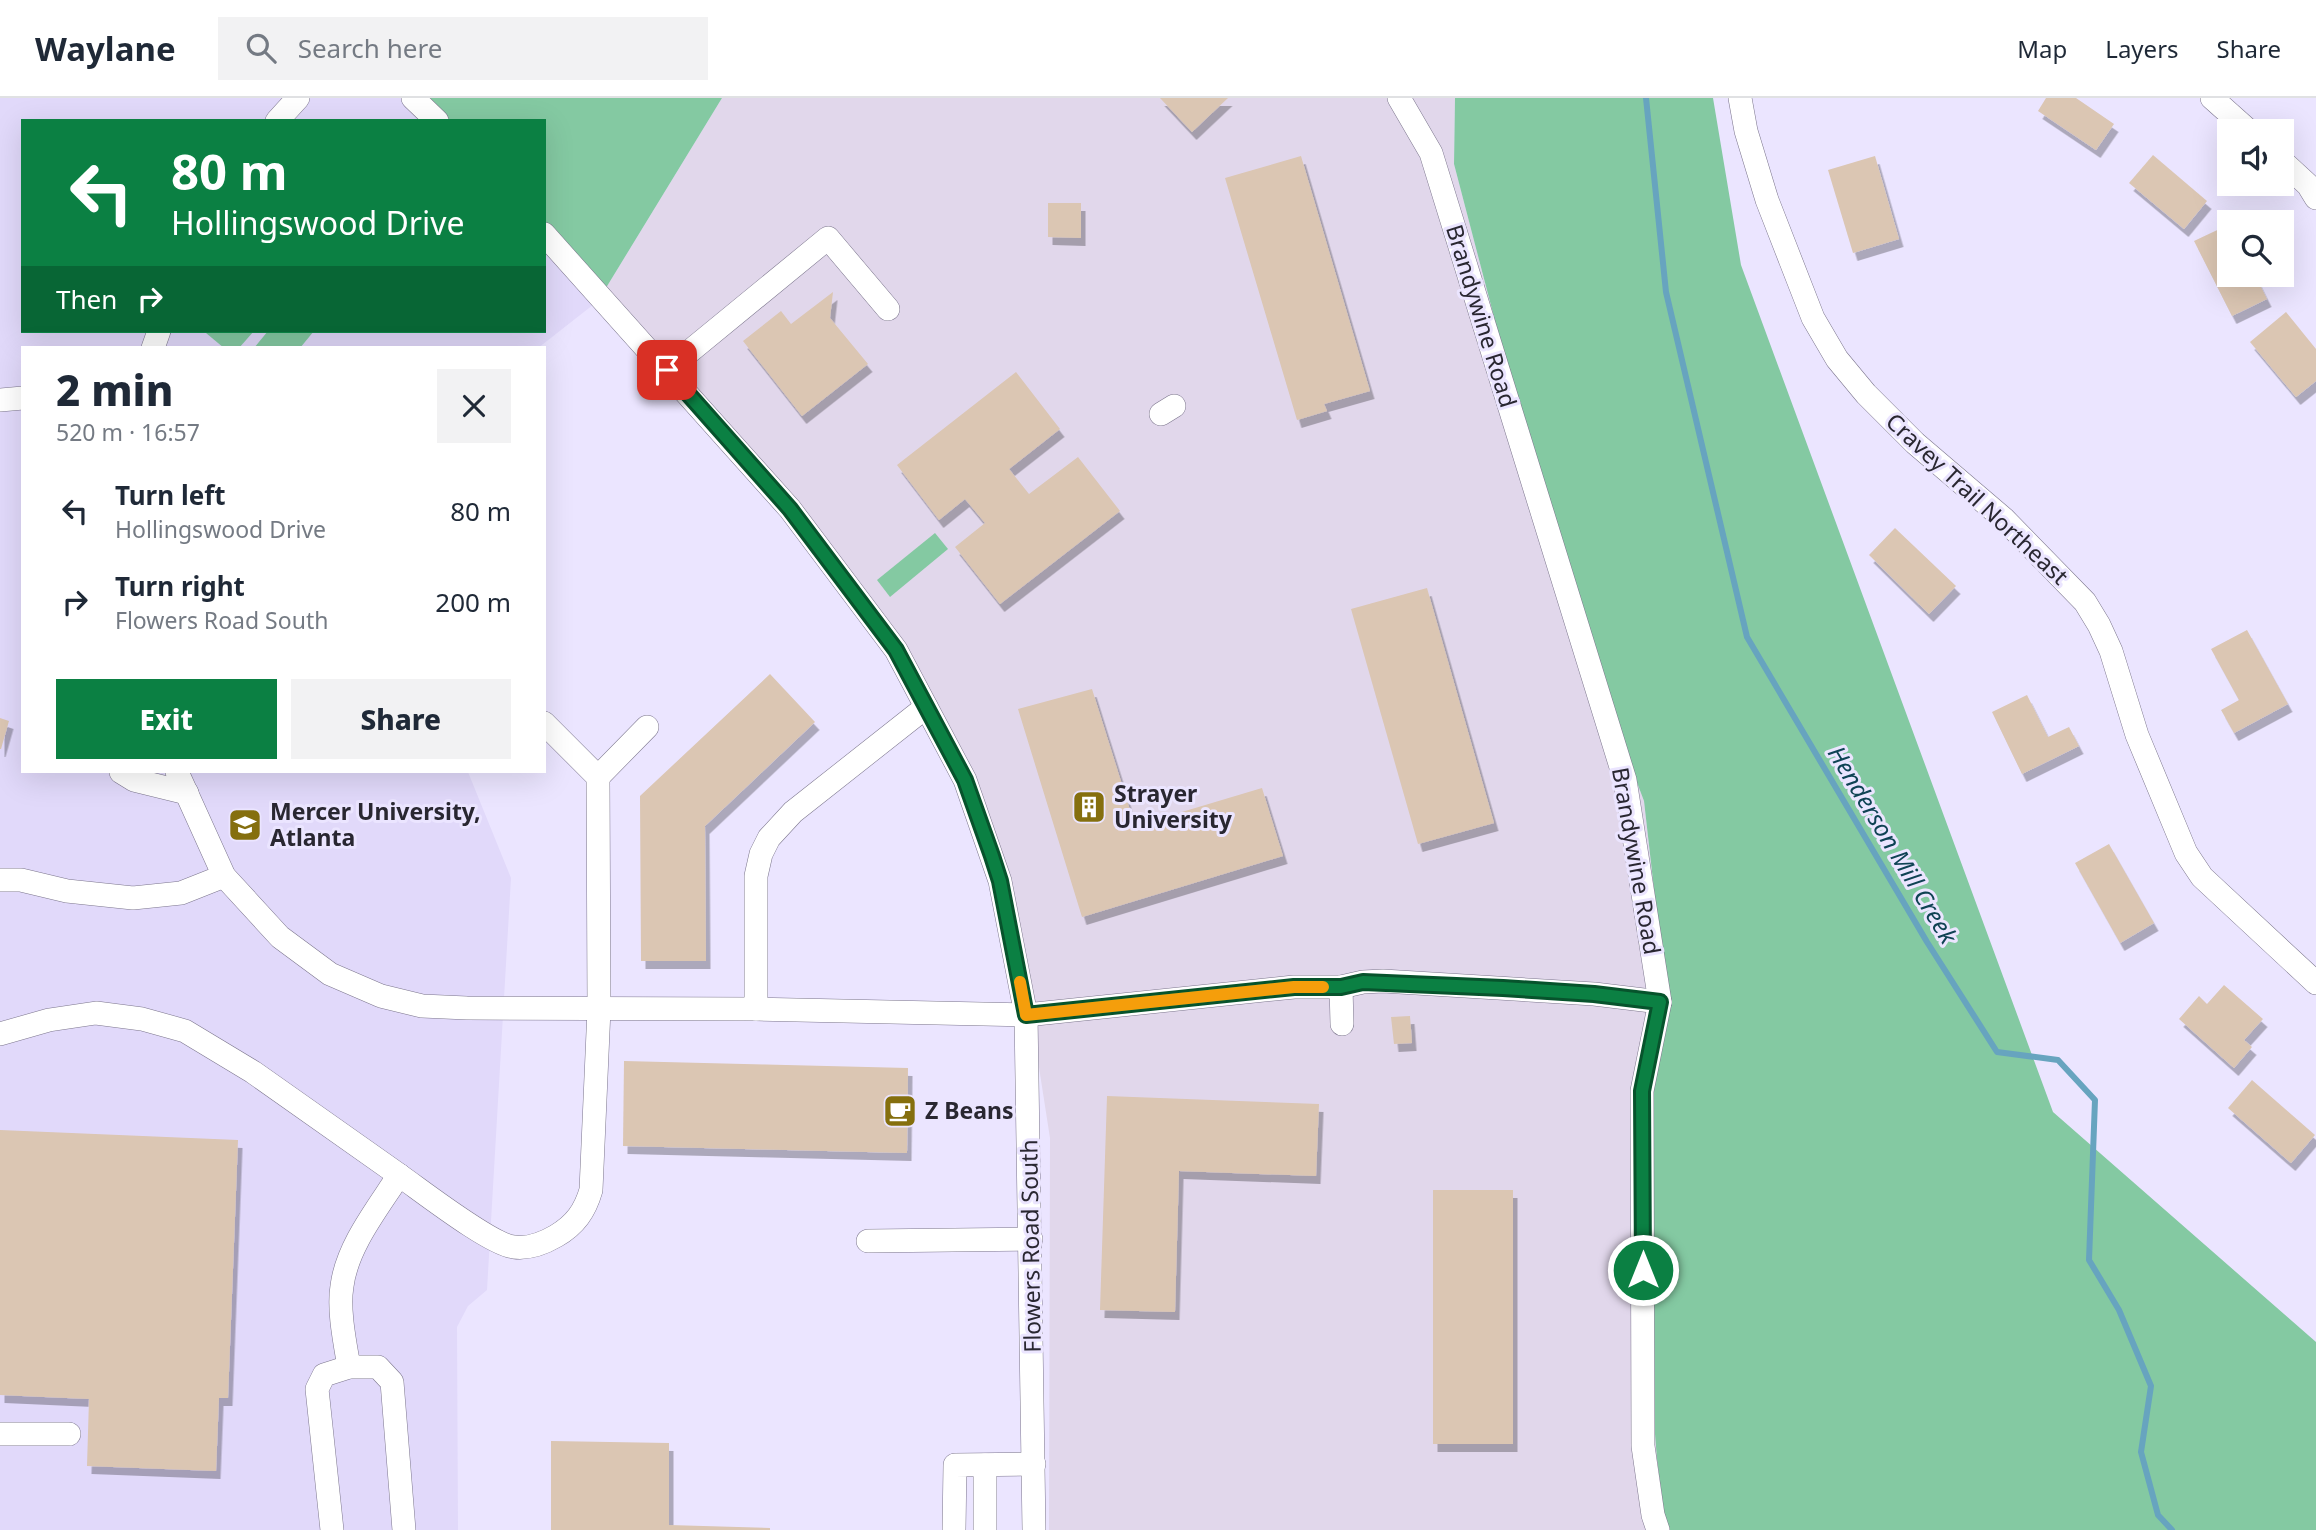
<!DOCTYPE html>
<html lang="en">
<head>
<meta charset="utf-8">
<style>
	body { margin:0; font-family:"Noto Sans",sans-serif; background:#f2f2f3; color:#1f2937; height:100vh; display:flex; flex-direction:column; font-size:26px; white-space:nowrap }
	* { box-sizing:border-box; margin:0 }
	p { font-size:23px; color:#747a83 }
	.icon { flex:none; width:38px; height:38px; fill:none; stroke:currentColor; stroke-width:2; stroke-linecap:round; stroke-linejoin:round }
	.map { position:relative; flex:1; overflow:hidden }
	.details { position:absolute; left:21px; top:248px; width:525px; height:427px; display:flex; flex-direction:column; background:#fff; border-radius:0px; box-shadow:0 7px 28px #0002 }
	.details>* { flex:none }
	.hud { position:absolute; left:21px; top:21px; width:525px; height:214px; border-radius:0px; box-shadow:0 7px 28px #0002; background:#0b8043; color:#fff; overflow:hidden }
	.fabs { position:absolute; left:2217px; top:21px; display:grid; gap:14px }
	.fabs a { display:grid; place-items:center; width:77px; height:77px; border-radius:0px; background:#fff; box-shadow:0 7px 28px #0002; font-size:35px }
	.pin { position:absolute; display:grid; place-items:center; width:60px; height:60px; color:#fff; margin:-30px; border-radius:14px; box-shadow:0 4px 10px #0006 }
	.me { position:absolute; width:77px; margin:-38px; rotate:0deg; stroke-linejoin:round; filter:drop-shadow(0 0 5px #0008) }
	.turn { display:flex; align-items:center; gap:24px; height:147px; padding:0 35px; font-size:32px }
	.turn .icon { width:91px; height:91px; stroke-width:2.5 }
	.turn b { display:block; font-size:49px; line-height:60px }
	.then { display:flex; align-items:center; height:66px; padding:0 35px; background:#0003; gap:14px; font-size:26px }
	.round { display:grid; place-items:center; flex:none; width:74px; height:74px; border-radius:0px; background:#f2f2f3 }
	.head { display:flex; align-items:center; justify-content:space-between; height:119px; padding:0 35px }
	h1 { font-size:42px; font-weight:800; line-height:52px }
	.cta { display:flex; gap:14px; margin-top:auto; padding:14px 35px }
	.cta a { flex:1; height:80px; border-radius:0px; background:#0b8043; color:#fff; font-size:28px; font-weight:800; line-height:80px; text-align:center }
	.cta a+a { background:#f2f2f3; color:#1f2937 }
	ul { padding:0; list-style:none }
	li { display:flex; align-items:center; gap:21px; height:91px; padding:0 35px }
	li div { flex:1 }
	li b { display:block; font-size:26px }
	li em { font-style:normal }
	header { display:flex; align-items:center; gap:42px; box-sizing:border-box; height:98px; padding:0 35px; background:#fff; border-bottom:2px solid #e0e1e3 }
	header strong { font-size:33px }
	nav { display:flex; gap:38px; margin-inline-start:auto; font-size:24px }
	.search { width:490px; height:63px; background:#f2f2f3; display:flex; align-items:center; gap:18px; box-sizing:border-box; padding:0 24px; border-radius:0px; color:#747a83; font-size:26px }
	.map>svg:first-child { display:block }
</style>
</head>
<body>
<header>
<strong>Waylane</strong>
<div class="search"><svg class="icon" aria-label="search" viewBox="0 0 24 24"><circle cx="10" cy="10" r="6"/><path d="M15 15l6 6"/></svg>Search here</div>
<nav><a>Map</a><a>Layers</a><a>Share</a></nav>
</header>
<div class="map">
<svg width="2316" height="1432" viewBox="0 0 2316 1432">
	<defs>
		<filter id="shadow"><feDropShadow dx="4.5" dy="8" stdDeviation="0" flood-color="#0004"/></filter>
	</defs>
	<rect width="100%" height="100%" fill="#ebe5ff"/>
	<polygon fill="#e1d7eb" points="722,0 1455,0 1454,66 1568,502 1644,703 1662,862 1657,1361 1666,1432 1049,1432 1050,1040 1019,841 926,585 598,203"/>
	<polygon fill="#e1d9fa" points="0,0 415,0 436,23 23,23 23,233 544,233 544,143 598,203 538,250 23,250 23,674 468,674 511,780 487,1192 468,1208 457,1229 458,1432 0,1432"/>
	<g fill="#84c9a2">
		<polygon points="415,0 722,0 598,203 544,143 544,23 436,23"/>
		<polygon points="1455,0 1713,0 1741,167 2053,1014 2316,1244 2316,1432 1666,1432 1657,1361 1645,1211 1646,990 1662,862 1644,703 1568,502 1454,66"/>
		<polygon points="208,233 254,233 239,250 224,250 206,235"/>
		<polygon points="268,233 314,233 300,250 254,250"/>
		<polygon points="935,435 948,451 890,499 877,482"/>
	</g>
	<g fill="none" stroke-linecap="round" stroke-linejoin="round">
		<polyline stroke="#67a4bf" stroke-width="6" points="1646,0 1666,194 1747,539 1927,844 1997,954 2058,962 2095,1002 2089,1162 2119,1212 2151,1288 2141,1354 2158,1417 2172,1432"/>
	</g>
	<g fill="#dbc6b3" filter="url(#shadow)">
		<polygon points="1160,0 1228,0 1192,34"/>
		<polygon points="2046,0 2076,0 2114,26 2096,52 2038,13"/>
		<polygon points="2153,57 2207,103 2184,131 2129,85"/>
		<polygon points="1301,58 1370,293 1324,306 1327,313 1297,322 1225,80"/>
		<polygon points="1875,58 1899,141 1853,155 1828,72"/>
		<polygon points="1048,105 1081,105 1081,140 1048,139"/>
		<polygon points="2230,126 2230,177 2255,177 2267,201 2232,218 2194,143"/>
		<polygon points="833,194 830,220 868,266 802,318 743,243 781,213 791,226"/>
		<polygon points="2286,214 2316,251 2316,283 2296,299 2250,244"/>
		<polygon points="1016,274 1060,331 1009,371 1029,396 1078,359 1120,413 1000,506 955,449 985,425 965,401 939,422 897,367"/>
		<polygon points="1895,430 1956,488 1929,516 1869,457"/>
		<polygon points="1427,490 1494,725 1418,746 1351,511"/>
		<polygon points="2247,532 2288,606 2234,635 2221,612 2239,602 2211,551"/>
		<polygon points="770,576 815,624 705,728 706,863 641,863 640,698"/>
		<polygon points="1092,591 1135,728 1262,690 1283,758 1082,819 1018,611"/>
		<polygon points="2027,597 2048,639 2069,629 2079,648 2022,676 1992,614"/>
		<polygon points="0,620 9,623 1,651 0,651"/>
		<polygon points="2109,746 2154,825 2120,845 2075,765"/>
		<polygon points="2224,887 2263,921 2244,942 2252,949 2234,970 2179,921 2199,898 2207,906"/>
		<polygon points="1410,918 1412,945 1394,946 1391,919"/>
		<polygon points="624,963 908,970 907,1055 623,1048"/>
		<polygon points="2252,982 2315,1037 2291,1065 2228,1010"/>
		<polygon points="1107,998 1319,1006 1316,1078 1179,1073 1175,1214 1100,1212"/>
		<polygon points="0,1032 238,1042 228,1300 219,1300 216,1373 87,1368 89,1301 0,1297"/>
		<rect x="1433" y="1092" width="80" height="254"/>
		<polygon points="551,1343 669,1345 669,1427 770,1430 770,1432 551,1432"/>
	</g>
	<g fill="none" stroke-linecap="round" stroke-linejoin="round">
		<defs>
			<g id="minor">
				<polyline points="413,0 437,23"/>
				<polyline points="1399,0 1431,55 1625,682 1660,904 1642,993 1643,1348 1653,1417 1658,1432"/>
				<polyline points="1740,0 1746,33 1767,102 1813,220 1837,261 1866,296 1915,345 2004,421 2085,504 2099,527 2111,553 2137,637 2186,755 2202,779 2316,885"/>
				<polyline points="2212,0 2249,33"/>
				<polyline points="277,23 298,0"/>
				<polyline points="2282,63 2308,87 2316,100"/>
				<polyline points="544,136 790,411 896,552 965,682 1000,783 1026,917 1034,1432"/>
				<polyline points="153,250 159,233"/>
				<polyline points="667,272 828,140 888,211"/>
				<polyline points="0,302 23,300"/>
				<polyline points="1161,316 1174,308"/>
				<polyline points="121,674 134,682 187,695"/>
				<polyline points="177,674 224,778 280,839 330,876 381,898 422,908 467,910 756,911 756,778 761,756 769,740 793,714 926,609"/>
				<polyline points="598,679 647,629"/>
				<polyline points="0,782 21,782 67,793 133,800 181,795 224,778"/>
				<polyline points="1341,889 1342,926"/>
				<polyline points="756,911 1026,917 1294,889 1341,889 1363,884 1383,883 1594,896 1660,904"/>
				<polyline points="0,936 49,922 96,915 142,921 185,933 253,974 399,1077"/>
				<polyline points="868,1143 1031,1141"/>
				<path d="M349,1269C345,1245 338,1212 342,1188C347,1148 378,1110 399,1077C422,1093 491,1147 514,1149C529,1151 544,1145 556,1138C575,1127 585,1113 591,1092L599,911L598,679L544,625"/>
				<polyline points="0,1336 69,1336"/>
				<polyline points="985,1367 985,1432"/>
				<polyline points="332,1432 317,1291 324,1277 349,1269 378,1269 392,1284 404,1432"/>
				<polyline points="954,1432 955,1367 1034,1366"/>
			</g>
		</defs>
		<use href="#minor" stroke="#7c768d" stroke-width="24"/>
		<use href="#minor" stroke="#fff" stroke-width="23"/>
	</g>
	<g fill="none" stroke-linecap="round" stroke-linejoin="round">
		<defs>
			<polyline id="route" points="667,272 790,411 896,552 965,682 992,758 1000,783 1026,917 1294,889 1341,889 1363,884 1503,890 1594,896 1660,904 1642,993 1643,1172"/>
		</defs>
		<use href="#route" stroke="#07532c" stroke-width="18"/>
		<use href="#route" stroke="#0b8043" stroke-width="12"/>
		<polyline stroke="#f59e0b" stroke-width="12" points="1020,884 1026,917 1294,889 1323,889"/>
	</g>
	<defs>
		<symbol id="building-square" viewBox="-11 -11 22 22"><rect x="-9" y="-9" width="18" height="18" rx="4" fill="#856f0e" stroke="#ebe5ff"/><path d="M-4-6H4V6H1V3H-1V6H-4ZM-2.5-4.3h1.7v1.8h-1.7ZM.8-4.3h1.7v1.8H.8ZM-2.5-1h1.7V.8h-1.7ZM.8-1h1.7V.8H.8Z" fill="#fff"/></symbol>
		<symbol id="university-square" viewBox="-11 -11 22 22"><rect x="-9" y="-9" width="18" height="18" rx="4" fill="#856f0e" stroke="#ebe5ff"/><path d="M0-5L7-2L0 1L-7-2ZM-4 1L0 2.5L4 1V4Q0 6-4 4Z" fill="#fff"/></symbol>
		<symbol id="cafe-square" viewBox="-11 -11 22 22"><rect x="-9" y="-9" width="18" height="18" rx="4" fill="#856f0e" stroke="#ebe5ff"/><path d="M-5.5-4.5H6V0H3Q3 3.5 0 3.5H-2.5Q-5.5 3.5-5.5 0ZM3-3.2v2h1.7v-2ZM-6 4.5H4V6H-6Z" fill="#fff"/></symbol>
	</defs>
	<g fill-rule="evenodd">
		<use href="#building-square" x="1070" y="690" width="38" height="38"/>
		<use href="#university-square" x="226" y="708" width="38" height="38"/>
		<use href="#cafe-square" x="881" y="994" width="38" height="38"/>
	</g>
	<g text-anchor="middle" stroke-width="6" stroke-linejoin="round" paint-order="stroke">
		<g font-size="23" fill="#292731" stroke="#ebe5ff">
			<text transform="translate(1481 218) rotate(73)" y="8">Brandywine Road</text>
			<text transform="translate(1977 401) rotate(43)" y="8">Cravey Trail Northeast</text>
			<text transform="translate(1636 763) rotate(80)" y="8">Brandywine Road</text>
			<text transform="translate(1031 1148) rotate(-91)" y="8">Flowers Road South</text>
		</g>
		<g font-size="23" font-weight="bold" fill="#292731" stroke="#ebe5ff" text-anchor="start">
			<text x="1114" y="704">Strayer<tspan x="1114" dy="26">University</tspan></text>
			<text x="270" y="722">Mercer University,<tspan x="270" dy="26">Atlanta</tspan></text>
			<text x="925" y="1021">Z Beans</text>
		</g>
		<g font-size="24" font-style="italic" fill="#0f4354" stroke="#ebe5ff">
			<text transform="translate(1892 747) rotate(59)" y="8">Henderson Mill Creek</text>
		</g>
	</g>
</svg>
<div class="fabs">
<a><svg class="icon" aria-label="sound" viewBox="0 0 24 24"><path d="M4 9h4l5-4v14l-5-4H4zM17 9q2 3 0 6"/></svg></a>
<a><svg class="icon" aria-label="search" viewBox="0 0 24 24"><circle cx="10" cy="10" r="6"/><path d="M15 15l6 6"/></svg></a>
</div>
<div class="pin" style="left:667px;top:272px;background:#d93025"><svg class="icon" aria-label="arrive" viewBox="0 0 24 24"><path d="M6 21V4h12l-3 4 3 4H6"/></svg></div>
<svg class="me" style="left:1643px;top:1172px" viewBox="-20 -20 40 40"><circle r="17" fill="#0b8043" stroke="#fff" stroke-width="3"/><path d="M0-11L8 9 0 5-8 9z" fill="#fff"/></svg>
<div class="hud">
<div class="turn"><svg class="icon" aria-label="left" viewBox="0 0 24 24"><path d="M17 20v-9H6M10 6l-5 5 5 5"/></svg><div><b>80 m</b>Hollingswood Drive</div></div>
<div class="then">Then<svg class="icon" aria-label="right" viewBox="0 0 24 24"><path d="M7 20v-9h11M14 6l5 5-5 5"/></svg></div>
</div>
<section class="details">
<div class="head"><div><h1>2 min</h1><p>520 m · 16:57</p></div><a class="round"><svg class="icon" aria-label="close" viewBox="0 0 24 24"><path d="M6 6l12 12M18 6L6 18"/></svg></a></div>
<ul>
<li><svg class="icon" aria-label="left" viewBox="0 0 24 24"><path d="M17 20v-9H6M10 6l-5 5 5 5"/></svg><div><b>Turn left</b><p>Hollingswood Drive</p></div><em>80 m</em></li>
<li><svg class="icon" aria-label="right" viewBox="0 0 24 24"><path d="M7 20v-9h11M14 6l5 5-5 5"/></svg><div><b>Turn right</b><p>Flowers Road South</p></div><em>200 m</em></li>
</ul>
<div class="cta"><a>Exit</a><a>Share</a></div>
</section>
</div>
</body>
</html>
